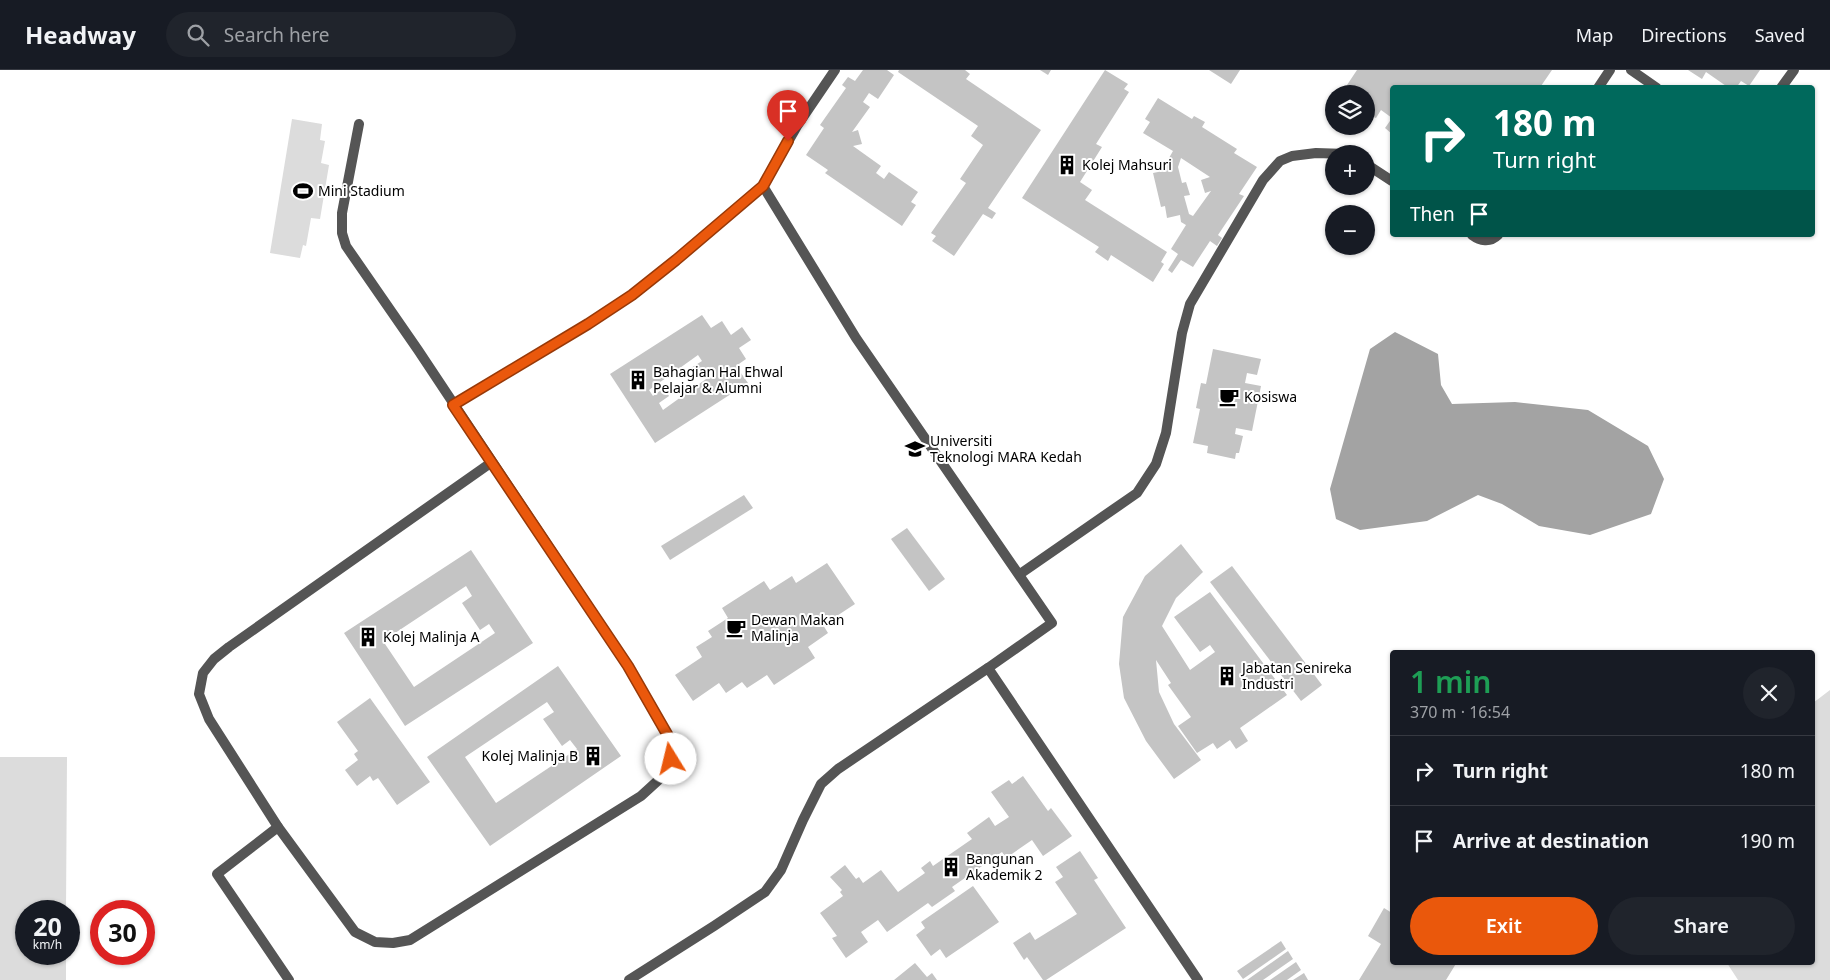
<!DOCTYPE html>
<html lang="en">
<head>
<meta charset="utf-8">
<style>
	body { margin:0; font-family:"Noto Sans",sans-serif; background:#20242c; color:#f1f3f6; height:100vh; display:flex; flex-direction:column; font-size:19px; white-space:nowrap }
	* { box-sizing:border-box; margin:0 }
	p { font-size:16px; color:#9ea1a6 }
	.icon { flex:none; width:28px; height:28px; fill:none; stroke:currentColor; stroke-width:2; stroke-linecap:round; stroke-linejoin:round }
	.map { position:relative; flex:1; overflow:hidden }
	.sheet { position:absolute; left:1390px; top:580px; width:425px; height:315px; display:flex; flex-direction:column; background:#171b24; border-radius:5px; box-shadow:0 1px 4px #0004 }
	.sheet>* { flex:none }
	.hud { position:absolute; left:1390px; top:15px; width:425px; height:152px; border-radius:5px; box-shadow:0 1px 4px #0004; background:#00695c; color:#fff; overflow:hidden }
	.tools { position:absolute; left:1325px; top:15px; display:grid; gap:10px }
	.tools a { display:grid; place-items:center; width:50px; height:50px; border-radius:50%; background:#171b24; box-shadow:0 1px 4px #0004; font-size:25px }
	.speed { position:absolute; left:15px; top:830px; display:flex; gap:10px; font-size:25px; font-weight:700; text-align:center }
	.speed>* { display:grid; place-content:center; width:65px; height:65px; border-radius:50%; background:#171b24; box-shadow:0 1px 4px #0004; line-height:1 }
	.speed small { font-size:12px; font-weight:400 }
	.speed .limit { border:8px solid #d22; background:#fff; color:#111 }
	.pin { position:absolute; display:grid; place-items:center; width:42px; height:42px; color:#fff; margin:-51px -21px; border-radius:50% 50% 50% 0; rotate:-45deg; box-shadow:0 0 5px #0007 }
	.pin .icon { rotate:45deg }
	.me { position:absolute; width:55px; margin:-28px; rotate:351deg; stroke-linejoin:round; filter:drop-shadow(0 0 4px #0008) }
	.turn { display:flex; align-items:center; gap:18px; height:105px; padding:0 20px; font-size:22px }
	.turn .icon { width:65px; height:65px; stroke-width:2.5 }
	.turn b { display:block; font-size:35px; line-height:42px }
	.then { display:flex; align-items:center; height:48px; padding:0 20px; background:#0003; gap:10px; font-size:19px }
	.round { display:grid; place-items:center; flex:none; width:52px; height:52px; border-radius:26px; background:#20242c }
	.head { display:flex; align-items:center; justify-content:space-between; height:85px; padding:0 20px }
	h1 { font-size:30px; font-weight:600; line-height:38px; color:#1e9e55 }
	.primary-button { display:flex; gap:10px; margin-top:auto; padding:10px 20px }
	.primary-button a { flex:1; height:58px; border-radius:30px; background:#ea580c; color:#fff; font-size:20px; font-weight:600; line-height:58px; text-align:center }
	.primary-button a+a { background:#20242c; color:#f1f3f6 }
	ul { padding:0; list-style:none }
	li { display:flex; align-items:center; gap:15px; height:70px; padding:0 20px; border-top:1px solid #363941 }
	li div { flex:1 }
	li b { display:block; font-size:19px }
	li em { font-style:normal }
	header { display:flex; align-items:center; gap:30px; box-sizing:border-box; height:70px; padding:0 25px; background:#171b24; border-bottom:1px solid #363941 }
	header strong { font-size:24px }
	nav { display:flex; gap:28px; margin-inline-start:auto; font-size:18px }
	.search { width:350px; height:45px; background:#20242c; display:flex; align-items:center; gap:12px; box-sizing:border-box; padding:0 18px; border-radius:28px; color:#9ea1a6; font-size:19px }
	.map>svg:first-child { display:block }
</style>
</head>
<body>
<header>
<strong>Headway</strong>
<div class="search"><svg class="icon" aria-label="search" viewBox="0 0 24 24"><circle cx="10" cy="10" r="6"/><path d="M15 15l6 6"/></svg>Search here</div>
<nav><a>Map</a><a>Directions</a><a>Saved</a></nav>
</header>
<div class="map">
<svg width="1830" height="910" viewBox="0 0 1830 910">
	<rect width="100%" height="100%" fill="#fff"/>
	<g fill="#dcdcdc">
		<polygon points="292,49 322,54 320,70 325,71 321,93 329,95 320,149 311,148 306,176 303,175 300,188 270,183"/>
		<polygon points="1830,620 1830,910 1738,910 1727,893 1812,892 1813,633"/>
		<polygon points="0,687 67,687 66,841 26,841 26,884 66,884 66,910 0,910"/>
	</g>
	<polygon fill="#a3a3a3" points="1395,262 1438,284 1441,315 1452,334 1515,332 1588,340 1648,376 1664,409 1651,444 1590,465 1539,456 1502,434 1478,425 1427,451 1360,460 1336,449 1330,419 1370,279"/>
	<g fill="#c4c4c4" fill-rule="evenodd">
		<polygon points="863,0 887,0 894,5 878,29 869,23 863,32 870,37 852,62 858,60 862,74 853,76 881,96 876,103 884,109 889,102 918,122 911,132 916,135 902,156 825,103 828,100 806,85 824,58 820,55 846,18 842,15 848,7 855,11"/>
		<polygon points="899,0 965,0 970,4 966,9 1041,60 988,138 996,143 992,149 983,144 954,186 932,171 936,166 931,163 966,113 960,109 983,75 971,66 978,56 898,2"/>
		<polygon points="1040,0 1051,0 1048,5"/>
		<polygon points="1105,0 1128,14 1124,19 1129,22 1096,74 1102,77 1080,112 1092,120 1085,130 1167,182 1161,192 1164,194 1153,212 1111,185 1108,191 1095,182 1099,177 1022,128"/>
		<polygon points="1209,0 1240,0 1231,14"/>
		<polygon points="1357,0 1552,0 1541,16 1543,18 1392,18 1392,64 1385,58 1392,48 1381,40 1376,48 1366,44 1366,24 1341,24"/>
		<polygon points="1688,0 1760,0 1749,16 1741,11 1736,18 1729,18 1706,2 1702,9"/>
		<path d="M1158,28L1192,49L1194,46L1205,52L1202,57L1237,79L1234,83L1257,97L1239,124L1244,126L1218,165L1222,168L1217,176L1210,171L1193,197L1181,190L1172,203L1168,200L1178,184L1171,179L1186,155L1181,152L1180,145L1167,148L1165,136L1161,137L1153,103L1158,102L1156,94L1169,92V88L1173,81L1143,63L1150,52L1145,49ZM1181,88L1210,107L1201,110L1205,123L1211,121L1193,146L1189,144L1184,126L1190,125L1186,112L1182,113L1178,97Z"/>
		<path d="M702,245L711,258L722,251L731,265L742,257L751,270L739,278L746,289L736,296L748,313L655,373L610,304ZM698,285L702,291L691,298L698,307L709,299L713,304L663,340L659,333L669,326L664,318L653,326L649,320Z"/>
		<polygon points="1213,279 1261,289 1257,305 1247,303 1245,313 1261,316 1252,361 1236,358 1235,364 1243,366 1239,383 1236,383 1235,389 1207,383 1208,376 1193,373 1200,339 1196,338 1201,313 1206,314"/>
		<polygon points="744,425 753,438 670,490 661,476"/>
		<polygon points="907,458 945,509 929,521 891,469"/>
		<polygon points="1181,474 1203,502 1176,528 1162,556 1190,600 1215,582 1210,575 1200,582 1174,547 1210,522 1287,625 1240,658 1248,671 1236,679 1230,670 1217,679 1213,673 1197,683 1178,656 1191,647 1168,615 1171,613 1156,590 1159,622 1174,654 1201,690 1174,709 1146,671 1124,628 1119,594 1123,547 1145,506"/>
		<path d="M471,480L533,573L405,656L344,563ZM466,516L472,526L462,533L480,560L489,554L495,563L414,617L383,571Z"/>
		<polygon points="827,493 855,534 823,555 828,563 808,577 815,588 774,615 767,605 747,618 742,612 726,623 719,613 693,631 675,605 702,587 696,577 712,567 708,561 728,548 722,538 764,511 770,520 792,506 796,513"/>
		<polygon points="1232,496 1322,615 1301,631 1210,512"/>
		<path d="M558,596L621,686L490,776L427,687ZM547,632L554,642L543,649L562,676L570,670L577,679L496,733L465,687Z"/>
		<polygon points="370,628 430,712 397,735 378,708 373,711 370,706 357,716 345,700 358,690 354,684 358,681 337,652"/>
		<polygon points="1023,706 1048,741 1051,738 1072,766 1043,786 1032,770 1006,788 1002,782 952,817 955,821 932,837 928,833 887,862 878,850 861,862 868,872 846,888 832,868 837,866 820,843 843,826 840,822 842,820 830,807 845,795 856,809 859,807 863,813 881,800 898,822 925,803 921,798 930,791 933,796 972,769 967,763 989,747 995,756 1009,747 991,722 1009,710 1012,714"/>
		<polygon points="1080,781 1098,808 1094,810 1126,858 1046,910 1043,910 1027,887 1024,890 1013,873 1030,862 1035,870 1077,844 1055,812 1063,807 1056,797"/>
		<polygon points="973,816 999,852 946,888 940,879 931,886 916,865 925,858 921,852"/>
		<polygon points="1384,838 1392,843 1392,892 1457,892 1446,910 1359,910 1381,874 1368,866"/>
		<polygon points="1281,871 1286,879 1243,909 1237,901"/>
		<polygon points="1288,881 1293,889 1263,910 1247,910"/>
		<polygon points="1296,892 1301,900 1287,910 1270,910"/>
		<polygon points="915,893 927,907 932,903 937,910 894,910"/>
		<polygon points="1304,903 1308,910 1293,910"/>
	</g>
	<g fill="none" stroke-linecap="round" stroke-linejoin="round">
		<g stroke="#555" stroke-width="10">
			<polyline points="1631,0 1657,18"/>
			<polyline points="1598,18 1610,0"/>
			<polyline points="1781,18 1794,0"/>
			<polyline points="359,54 342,143 342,163 346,176 418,280 628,596 671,671 671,689 664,705 641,726 410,870 393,873 375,872 355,862 278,757 209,649 199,624 203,603 214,589 229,577 492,392"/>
			<polyline points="1366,94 1392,111"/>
			<polyline points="763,116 856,268 1052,553 988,598"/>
			<path d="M1472,165C1480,171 1490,173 1498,165"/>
			<polyline points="453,335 588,254 632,225 676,190 763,116 797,56 835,0"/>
			<polyline points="1020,504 1137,423 1156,394 1166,363 1182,263 1190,234 1263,110 1280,91 1292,86 1316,83 1347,84"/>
			<polyline points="278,757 217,804 289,910"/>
			<polyline points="629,910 714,856 765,822 781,800 803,750 821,714 838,699 988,598 1198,910"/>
		</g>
	</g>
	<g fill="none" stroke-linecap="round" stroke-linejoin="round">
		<defs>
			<polyline id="route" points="671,689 671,671 628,596 453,335 588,254 632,225 676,190 763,116 788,71"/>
		</defs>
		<use href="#route" stroke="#983908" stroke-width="12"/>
		<use href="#route" stroke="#ea580c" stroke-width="9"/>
	</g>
	<defs>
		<symbol id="building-bare" viewBox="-9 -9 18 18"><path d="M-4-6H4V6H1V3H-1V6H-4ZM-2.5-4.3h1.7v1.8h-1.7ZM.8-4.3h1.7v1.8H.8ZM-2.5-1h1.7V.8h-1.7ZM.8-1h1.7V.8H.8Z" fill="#000" stroke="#fff" stroke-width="2.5" paint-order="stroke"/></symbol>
		<symbol id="stadium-bare" viewBox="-9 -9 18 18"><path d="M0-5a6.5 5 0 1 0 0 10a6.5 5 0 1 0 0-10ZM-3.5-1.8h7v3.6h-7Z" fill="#000" stroke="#fff" stroke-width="2.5" paint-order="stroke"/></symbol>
		<symbol id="cafe-bare" viewBox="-9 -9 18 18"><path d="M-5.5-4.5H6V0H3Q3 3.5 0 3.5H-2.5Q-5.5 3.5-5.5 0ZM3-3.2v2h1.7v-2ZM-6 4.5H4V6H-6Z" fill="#000" stroke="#fff" stroke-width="2.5" paint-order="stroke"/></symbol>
		<symbol id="university-bare" viewBox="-9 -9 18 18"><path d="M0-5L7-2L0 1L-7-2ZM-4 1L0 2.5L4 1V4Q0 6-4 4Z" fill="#000" stroke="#fff" stroke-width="2.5" paint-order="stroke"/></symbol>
	</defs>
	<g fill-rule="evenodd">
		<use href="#building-bare" x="1053" y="81" width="28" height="28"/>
		<use href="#stadium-bare" x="289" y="107" width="28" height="28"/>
		<use href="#building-bare" x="624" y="296" width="28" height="28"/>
		<use href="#cafe-bare" x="1215" y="313" width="28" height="28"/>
		<use href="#university-bare" x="901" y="365" width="28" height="28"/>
		<use href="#cafe-bare" x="722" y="544" width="28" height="28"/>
		<use href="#building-bare" x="354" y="553" width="28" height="28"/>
		<use href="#building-bare" x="1213" y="592" width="28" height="28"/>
		<use href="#building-bare" x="579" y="672" width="28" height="28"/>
		<use href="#building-bare" x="937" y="783" width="28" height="28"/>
	</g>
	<g text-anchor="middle" stroke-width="4" stroke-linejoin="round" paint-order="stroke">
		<g font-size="14" fill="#000" stroke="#fff" text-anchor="start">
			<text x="1082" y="100">Kolej Mahsuri</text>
			<text x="318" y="126">Mini Stadium</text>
			<text x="653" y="307">Bahagian Hal Ehwal<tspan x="653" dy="16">Pelajar &amp; Alumni</tspan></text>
			<text x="1244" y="332">Kosiswa</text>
			<text x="930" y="376">Universiti<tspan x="930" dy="16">Teknologi MARA Kedah</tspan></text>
			<text x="751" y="555">Dewan Makan<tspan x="751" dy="16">Malinja</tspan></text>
			<text x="383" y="572">Kolej Malinja A</text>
			<text x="1242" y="603">Jabatan Senireka<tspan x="1242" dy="16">Industri</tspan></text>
			<text x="578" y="691" text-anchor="end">Kolej Malinja B</text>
			<text x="966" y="794">Bangunan<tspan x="966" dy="16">Akademik 2</tspan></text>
		</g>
	</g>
</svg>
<div class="tools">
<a><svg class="icon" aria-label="layers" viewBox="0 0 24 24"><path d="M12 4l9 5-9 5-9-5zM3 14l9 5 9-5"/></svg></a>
<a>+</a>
<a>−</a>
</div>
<div class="speed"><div>20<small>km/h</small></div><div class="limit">30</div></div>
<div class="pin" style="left:788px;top:71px;background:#d93025"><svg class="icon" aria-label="arrive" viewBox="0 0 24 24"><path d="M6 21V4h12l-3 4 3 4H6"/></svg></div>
<svg class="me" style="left:671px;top:689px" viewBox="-20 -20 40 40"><circle r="19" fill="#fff"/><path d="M0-13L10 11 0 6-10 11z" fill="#ea580c"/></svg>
<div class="hud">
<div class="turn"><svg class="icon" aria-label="right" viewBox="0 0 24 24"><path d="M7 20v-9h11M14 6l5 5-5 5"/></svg><div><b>180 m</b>Turn right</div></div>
<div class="then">Then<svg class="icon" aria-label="arrive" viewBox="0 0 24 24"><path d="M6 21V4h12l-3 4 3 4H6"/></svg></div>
</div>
<section class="sheet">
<div class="head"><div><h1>1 min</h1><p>370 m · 16:54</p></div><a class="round"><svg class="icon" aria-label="close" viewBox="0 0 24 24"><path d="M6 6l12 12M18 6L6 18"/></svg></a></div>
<ul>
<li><svg class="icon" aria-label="right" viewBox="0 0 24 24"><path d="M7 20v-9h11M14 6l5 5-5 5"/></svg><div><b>Turn right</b></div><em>180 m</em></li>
<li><svg class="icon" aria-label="arrive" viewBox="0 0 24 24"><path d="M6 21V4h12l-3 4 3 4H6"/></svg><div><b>Arrive at destination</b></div><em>190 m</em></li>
</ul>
<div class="primary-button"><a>Exit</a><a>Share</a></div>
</section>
</div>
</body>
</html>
